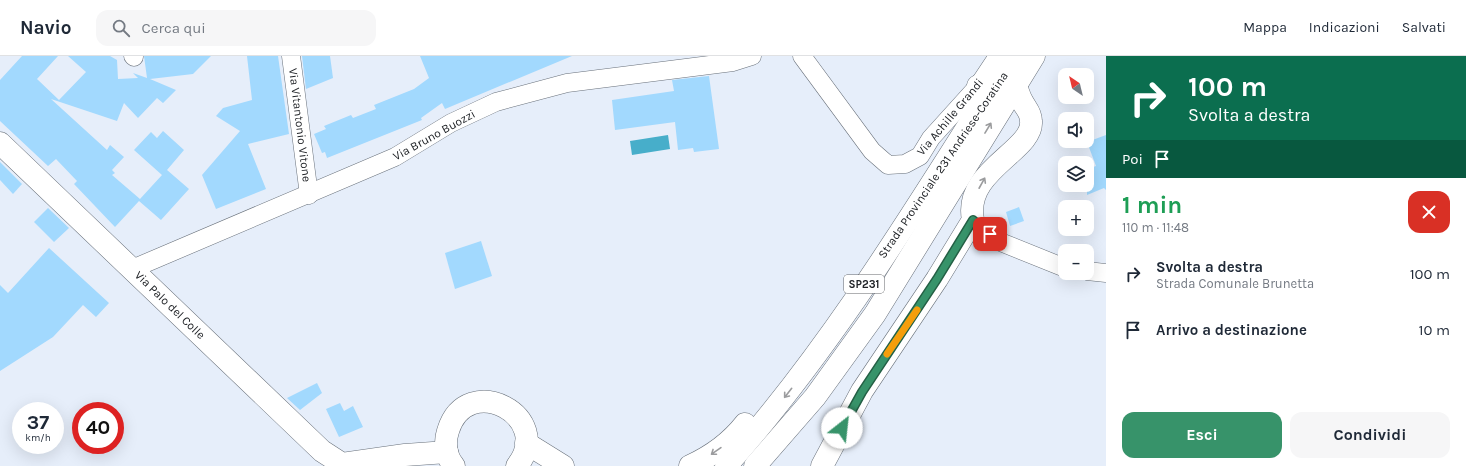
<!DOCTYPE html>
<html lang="it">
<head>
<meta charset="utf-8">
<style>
	body { margin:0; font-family:Karla,sans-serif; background:#f6f6f7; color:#1f2937; height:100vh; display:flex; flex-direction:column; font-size:15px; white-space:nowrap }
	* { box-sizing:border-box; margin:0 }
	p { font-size:13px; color:#747a83 }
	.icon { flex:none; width:22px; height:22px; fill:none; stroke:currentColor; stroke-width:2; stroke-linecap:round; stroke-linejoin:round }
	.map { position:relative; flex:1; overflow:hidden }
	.details { display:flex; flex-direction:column; background:#fff; width:360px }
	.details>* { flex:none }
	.hud { background:#0b6e4f; color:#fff; overflow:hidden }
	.needle { width:26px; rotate:325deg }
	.buttons { position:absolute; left:1058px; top:12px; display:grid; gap:8px }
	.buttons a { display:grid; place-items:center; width:36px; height:36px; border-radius:8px; background:#fff; box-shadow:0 4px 16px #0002; font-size:20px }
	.speed { position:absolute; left:12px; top:346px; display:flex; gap:8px; font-size:20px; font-weight:700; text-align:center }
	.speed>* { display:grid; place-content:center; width:52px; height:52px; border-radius:50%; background:#fff; box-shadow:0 4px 16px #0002; line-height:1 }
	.speed small { font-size:10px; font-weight:400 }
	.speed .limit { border:6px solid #d22; background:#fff; color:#111 }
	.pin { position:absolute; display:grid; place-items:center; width:34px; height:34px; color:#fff; margin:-17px; border-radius:8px; box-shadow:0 2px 6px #0006 }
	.me { position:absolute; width:44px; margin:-22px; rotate:29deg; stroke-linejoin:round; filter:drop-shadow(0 0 3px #0008) }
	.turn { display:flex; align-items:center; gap:14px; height:84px; padding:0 16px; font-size:18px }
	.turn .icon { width:52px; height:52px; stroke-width:2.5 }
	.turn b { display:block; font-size:28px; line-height:34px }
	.then { display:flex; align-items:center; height:38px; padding:0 16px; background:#0003; gap:8px; font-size:15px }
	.round { display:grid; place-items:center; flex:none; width:42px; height:42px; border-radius:12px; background:#f6f6f7 }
	.head { display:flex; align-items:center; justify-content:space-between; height:68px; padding:0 16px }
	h1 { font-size:24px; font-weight:700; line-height:30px; color:#1e9e55 }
	.primary-button { display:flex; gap:8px; margin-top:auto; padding:8px 16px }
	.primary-button a { flex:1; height:46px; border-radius:12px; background:#37936a; color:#fff; font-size:16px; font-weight:700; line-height:46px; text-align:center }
	.primary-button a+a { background:#f6f6f7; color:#1f2937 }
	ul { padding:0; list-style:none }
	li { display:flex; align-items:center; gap:12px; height:56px; padding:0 16px }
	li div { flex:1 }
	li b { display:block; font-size:15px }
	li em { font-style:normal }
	header { display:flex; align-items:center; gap:24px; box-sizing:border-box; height:56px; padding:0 20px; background:#fff; border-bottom:1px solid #e0e1e3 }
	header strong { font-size:19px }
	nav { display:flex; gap:22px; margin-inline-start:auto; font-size:14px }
	.search { width:280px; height:36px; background:#f6f6f7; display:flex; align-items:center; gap:10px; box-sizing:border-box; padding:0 14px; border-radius:12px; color:#747a83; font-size:15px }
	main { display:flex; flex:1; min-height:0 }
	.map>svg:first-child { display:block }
</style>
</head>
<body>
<header>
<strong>Navio</strong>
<div class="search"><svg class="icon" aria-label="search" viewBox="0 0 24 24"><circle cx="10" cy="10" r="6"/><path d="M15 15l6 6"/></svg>Cerca qui</div>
<nav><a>Mappa</a><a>Indicazioni</a><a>Salvati</a></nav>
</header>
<main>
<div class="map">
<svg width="1106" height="410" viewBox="0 0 1106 410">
	<rect width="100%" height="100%" fill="#e6eefa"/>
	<polygon fill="#47aeca" points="668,79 670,93 632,99 630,85"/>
	<g fill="#a2d9fe">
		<polygon points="22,0 58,0 37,23 59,44 86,16 68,0 110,0 117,4 118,23 138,22 133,17 147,22 144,0 211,0 193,18 150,23 176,34 163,47 157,42 138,62 124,47 117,65 51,43 107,94 110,89 124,101 112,114 115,117 112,119 140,143 162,119 134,94 151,76 157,82 163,75 184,94 167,114 189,133 161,164 139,145 115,171 74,128 77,125 56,103 48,110 0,65 0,24"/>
		<polygon points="247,0 278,0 289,78 248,88 266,133 216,153 202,119 240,75 216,60 223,52 252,44"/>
		<polygon points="302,0 330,0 333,22 306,33"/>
		<polygon points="420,0 572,0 445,53 442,47 421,62 422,64 327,102 325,96 322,97 314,78 326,73 324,70 351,59 353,62 376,53 374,49 414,33 429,22"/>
		<polygon points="709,20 719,93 694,96 693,92 678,94 675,66 615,74 612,44 674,35 672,24"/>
		<polygon points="1106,79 1106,134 1104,132 1087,139 1087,113 1096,110 1087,86"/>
		<polygon points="0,106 22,128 13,138 0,124"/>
		<polygon points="1019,151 1024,165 1010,170 1006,156"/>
		<polygon points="48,152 69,172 54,186 34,166"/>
		<polygon points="481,185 492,220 455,233 445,197"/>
		<polygon points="49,192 109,247 96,261 83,249 53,281 0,315 0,229 8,237"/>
		<polygon points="317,327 322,337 300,354 287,342"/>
		<polygon points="340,347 344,355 353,350 363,371 339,381 326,353"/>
	</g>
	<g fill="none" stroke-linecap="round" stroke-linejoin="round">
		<defs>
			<g id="street">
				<polyline points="133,0 134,1"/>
				<polyline points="291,0 309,139"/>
				<polyline points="802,0 872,95 888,109 905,108 920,100 931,82 978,30 998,0"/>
				<polyline points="973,164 998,185 1065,212"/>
				<polyline points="132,213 395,101 451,67 496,46 567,27 733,6 752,0"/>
				<polyline points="1087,215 1106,217"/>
			</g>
			<g id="secondary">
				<polyline points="973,62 978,30"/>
				<polyline points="0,87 322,395 342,408 405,399 447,396"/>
				<path d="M454,410C446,401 444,387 448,375C467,313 556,361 517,410"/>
				<path d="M822,410L862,335L937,223L973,164C963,114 1034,95 1031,65C1031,56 1026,53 1022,45C1019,40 1018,34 1015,28"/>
			</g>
			<g id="primary">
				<polyline points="526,387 563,410"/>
				<path d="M690,410C712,400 730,387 745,368"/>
				<path d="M726,410C827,297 908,165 989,37L1017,0"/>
				<polyline points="755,410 815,341 875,258 1034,0"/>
			</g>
		</defs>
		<use href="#street" stroke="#68707a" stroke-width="19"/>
		<use href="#secondary" stroke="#68707a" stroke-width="23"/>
		<use href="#primary" stroke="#68707a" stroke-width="23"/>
		<use href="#street" stroke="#fff" stroke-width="18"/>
		<use href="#secondary" stroke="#fff" stroke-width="22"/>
		<use href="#primary" stroke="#fff" stroke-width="22"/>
	</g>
	<defs><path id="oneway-shaft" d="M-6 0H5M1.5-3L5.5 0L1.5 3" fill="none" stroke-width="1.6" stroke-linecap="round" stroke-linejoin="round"/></defs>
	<g stroke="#9b9c9e">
		<use href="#oneway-shaft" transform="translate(988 72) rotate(-59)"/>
		<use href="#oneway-shaft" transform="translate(982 127) rotate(-61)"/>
		<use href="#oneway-shaft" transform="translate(788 337) rotate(128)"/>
		<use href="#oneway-shaft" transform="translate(716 395) rotate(145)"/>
	</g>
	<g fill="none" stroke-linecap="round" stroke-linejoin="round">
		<defs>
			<polyline id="route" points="842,372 862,336 937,223 973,164 990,178"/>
		</defs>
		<use href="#route" stroke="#246045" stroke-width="10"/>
		<use href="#route" stroke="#37936a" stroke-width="7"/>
		<polyline stroke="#f59e0b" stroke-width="7" points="887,298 917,254"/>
	</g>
	<g text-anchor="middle" stroke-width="3" stroke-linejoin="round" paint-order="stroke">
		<rect fill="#fff" stroke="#636568" stroke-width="1" x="844" y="219" width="40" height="18" rx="3"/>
		<g font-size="11" font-weight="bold" fill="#202327">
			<text x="864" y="232">SP231</text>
		</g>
		<g font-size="12" fill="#202327" stroke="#fff">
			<text transform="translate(950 61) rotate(-50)" y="4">Via Achille Grandi</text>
			<text transform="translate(300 69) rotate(83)" y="4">Via Vitantonio Vitone</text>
			<text transform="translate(434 79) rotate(-29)" y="4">Via Bruno Buozzi</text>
			<text transform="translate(943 109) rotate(-56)" y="4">Strada Provinciale 231 Andriese-Coratina</text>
			<text transform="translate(170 249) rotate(44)" y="4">Via Palo del Colle</text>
		</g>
	</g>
</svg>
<div class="buttons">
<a><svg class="needle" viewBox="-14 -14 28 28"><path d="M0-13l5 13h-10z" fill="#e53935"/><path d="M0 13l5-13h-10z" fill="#747a83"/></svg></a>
<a><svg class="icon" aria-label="sound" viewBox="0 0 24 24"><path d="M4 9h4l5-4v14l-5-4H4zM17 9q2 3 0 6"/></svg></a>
<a><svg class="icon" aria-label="layers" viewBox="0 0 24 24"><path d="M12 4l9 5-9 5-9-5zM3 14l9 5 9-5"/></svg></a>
<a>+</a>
<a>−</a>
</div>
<div class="speed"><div>37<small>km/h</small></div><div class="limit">40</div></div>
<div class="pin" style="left:990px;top:178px;background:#d93025"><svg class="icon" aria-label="arrive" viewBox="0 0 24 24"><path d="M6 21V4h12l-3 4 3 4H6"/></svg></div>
<svg class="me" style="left:842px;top:372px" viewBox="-20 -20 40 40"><circle r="19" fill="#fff"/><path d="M0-13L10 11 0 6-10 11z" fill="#37936a"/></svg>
</div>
<section class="details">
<div class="hud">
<div class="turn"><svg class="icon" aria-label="right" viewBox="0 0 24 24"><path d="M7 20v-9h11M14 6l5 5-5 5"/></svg><div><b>100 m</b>Svolta a destra</div></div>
<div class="then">Poi<svg class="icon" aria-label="arrive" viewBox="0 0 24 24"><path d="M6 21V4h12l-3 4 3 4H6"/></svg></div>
</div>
<div class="head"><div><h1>1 min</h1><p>110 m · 11:48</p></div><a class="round" style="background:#d93025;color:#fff"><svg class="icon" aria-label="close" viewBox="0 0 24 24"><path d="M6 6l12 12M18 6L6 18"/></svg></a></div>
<ul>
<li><svg class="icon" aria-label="right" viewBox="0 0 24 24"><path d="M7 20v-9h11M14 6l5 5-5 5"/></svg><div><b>Svolta a destra</b><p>Strada Comunale Brunetta</p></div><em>100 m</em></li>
<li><svg class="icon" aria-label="arrive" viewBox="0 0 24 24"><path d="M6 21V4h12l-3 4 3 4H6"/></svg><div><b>Arrivo a destinazione</b></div><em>10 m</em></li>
</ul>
<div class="primary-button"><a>Esci</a><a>Condividi</a></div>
</section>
</main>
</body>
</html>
